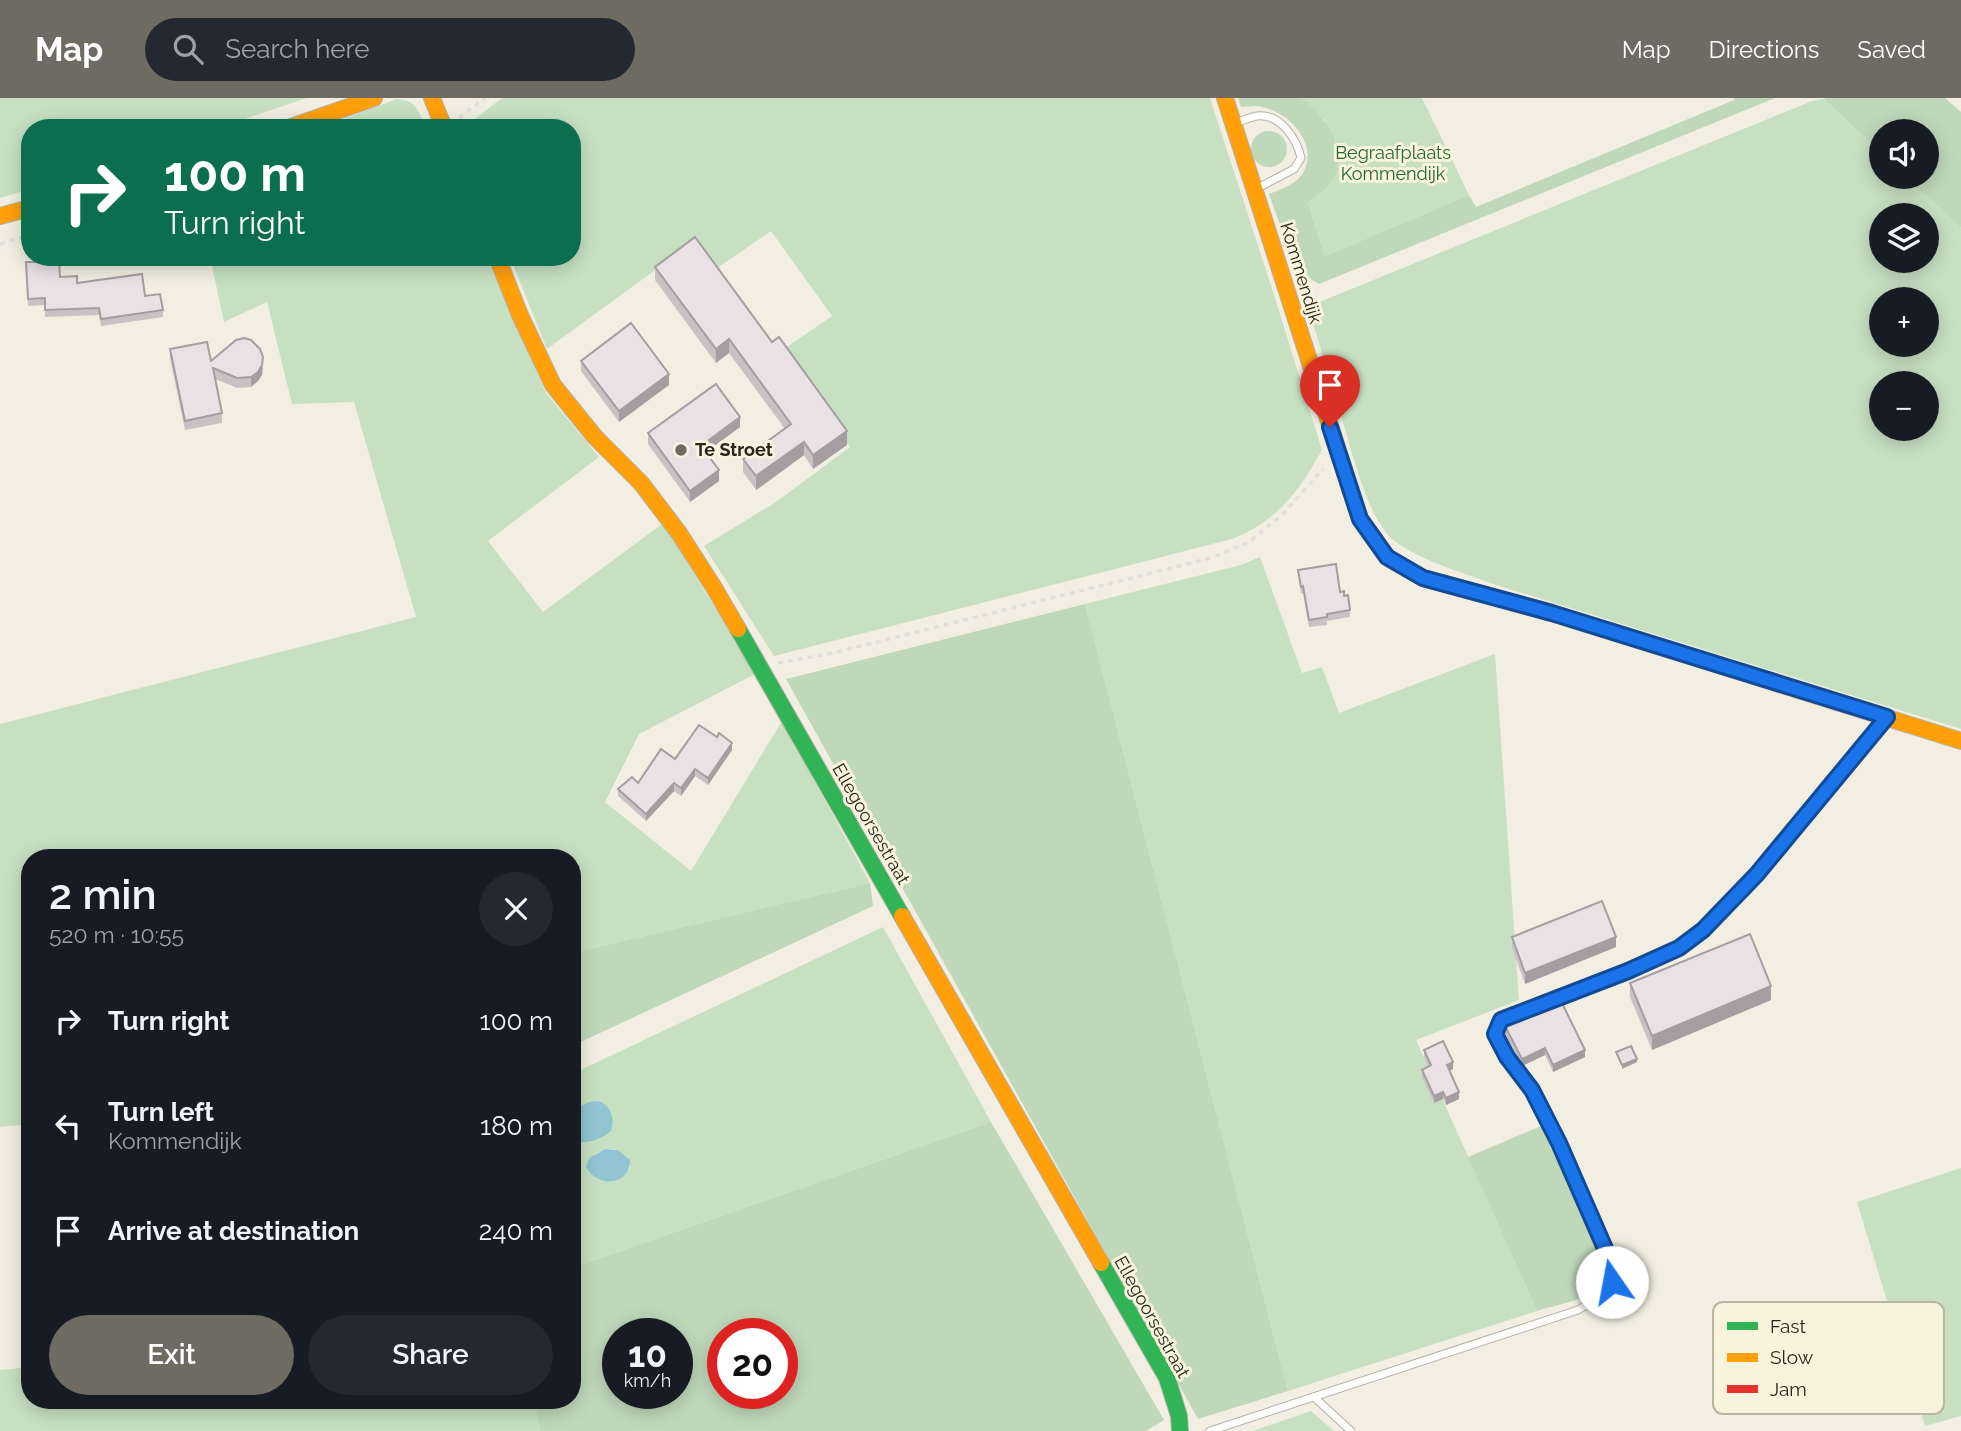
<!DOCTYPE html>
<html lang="en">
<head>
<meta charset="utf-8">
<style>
	body { margin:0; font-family:Raleway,sans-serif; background:#242831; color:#f1f3f6; height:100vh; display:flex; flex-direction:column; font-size:26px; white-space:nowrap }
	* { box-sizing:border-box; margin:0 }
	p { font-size:23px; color:#9ea1a6 }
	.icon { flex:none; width:38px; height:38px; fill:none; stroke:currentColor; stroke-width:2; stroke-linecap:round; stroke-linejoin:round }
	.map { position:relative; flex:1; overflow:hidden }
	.panel { position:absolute; left:21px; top:751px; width:560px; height:560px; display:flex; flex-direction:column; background:#171b24; border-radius:28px; box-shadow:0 4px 18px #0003 }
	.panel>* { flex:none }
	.guide { position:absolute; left:21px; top:21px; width:560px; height:147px; border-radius:28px; box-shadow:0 4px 18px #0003; background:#0b6e4f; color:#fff; overflow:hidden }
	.tools { position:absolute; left:1869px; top:21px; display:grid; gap:14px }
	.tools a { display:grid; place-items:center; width:70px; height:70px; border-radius:50%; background:#171b24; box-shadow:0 4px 18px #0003; font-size:35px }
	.speed { position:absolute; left:602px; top:1220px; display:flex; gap:14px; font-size:35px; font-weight:700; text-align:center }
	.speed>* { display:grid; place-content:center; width:91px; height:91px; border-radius:50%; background:#171b24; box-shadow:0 4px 18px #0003; line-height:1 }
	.speed small { font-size:18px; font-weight:400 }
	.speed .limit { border:10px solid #d22; background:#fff; color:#111 }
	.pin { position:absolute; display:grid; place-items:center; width:60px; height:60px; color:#fff; margin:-72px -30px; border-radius:50% 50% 50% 0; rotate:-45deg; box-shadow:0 0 7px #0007 }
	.pin .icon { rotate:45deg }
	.me { position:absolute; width:77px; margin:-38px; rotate:348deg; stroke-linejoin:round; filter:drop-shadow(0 0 5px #0008) }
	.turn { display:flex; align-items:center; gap:24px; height:147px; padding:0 28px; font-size:32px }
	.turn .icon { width:91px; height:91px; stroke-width:2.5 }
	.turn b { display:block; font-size:49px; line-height:60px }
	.round { display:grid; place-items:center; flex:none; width:74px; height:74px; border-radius:37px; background:#242831 }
	.headline { display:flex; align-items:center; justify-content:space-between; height:119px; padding:0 28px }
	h1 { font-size:42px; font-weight:600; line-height:52px }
	.primary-button { display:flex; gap:14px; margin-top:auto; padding:14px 28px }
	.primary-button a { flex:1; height:80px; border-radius:42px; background:#6e6c62; color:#fff; font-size:28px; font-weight:600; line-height:80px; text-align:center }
	.primary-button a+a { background:#242831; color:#f1f3f6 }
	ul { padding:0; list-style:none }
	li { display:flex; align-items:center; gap:21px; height:105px; padding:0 28px }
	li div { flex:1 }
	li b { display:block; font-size:26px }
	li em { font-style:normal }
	header { display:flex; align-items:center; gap:42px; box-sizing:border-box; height:98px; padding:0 35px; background:#6e6c62; color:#fff }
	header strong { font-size:33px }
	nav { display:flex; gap:38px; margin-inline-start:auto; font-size:24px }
	.search { width:490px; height:63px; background:#242831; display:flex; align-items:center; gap:18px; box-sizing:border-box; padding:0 24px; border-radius:38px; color:#9ea1a6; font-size:26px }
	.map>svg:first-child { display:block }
</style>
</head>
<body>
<header>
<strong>Map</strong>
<div class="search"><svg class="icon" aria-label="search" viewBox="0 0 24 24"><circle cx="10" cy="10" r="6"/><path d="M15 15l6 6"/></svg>Search here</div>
<nav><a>Map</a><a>Directions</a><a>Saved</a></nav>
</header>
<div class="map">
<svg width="1961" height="1333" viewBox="0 0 1961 1333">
	<rect width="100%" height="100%" fill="#f2efe2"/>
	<g fill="#c7e0c2" fill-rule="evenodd">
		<polygon points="0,0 307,0 218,30 30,30 30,91 0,100"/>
		<path d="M502,0H1210L1276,203L1322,352C1298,394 1279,422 1232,441L774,558L704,448L776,404L850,349L781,253L832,218L771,133L716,171L695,143L547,251L510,159H572V30H463Z"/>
		<polygon points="1300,0 1422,0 1469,97 1325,158 1308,105 1326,91 1325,22"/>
		<path d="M397,1C415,3 416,8 423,23C393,27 366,32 336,24Z"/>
		<path d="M1824,1L1881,55V79H1906L1961,130V631L1490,485C1459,473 1424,464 1396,444C1368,425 1351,350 1341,317C1331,284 1321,252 1311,219L1317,205L1812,3ZM1881,117H1927V163H1881ZM1881,201H1927V247H1881ZM1881,285H1927V331H1881Z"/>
		<polygon points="210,159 487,159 546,295 599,359 488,443 543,514 662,426 678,449 755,576 639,636 605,704 691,773 782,623 870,785 572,855 572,760 30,760 30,1026 0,1029 0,626 416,519 354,304 292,306 267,204 224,224"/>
		<polygon points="1260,459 1302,575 1322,569 1339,615 1495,556 1519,902 1416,942 1537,1213 1288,1293 1085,506 1241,467"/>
		<path d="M883,829L991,1024L572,1170V1041C581,1048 591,1042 601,1039L589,1004L572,1012V976ZM605,1051H615L627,1059L630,1070L620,1080L593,1057Z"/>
		<polygon points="1961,1070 1961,1318 1925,1328 1857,1104"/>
		<polygon points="30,1269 30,1302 534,1302 540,1333 0,1333 0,1272"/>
		<polygon points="1311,1313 1334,1333 1252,1333"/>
	</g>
	<g fill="#bfd8ba" fill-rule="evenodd">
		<path d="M1238,0H1300C1323,14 1347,48 1335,77C1330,90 1318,97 1308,105L1325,158L1469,97L1476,109L1734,2V0H1775L1319,186L1296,172L1269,96C1281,91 1298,86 1304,73C1318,45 1289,14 1262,9C1256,7 1248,9 1241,9Z"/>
		<polygon points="1825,0 1945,0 1961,14 1961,130 1906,79 1927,79 1927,33 1881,33 1881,55 1824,1"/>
		<circle cx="1269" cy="51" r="18"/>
		<polygon points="1085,506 1288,1293 1198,1321 786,581"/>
		<polygon points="870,785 873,808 572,948 572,855"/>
		<path d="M991,1024L1164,1322L1146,1333H540L534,1302H572V1170ZM618,1236H677V1295H618ZM723,1236H782V1295H723Z"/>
		<path d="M1541,1028L1605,1165C1602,1203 1568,1203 1537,1213L1468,1059Z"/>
	</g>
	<g fill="#91c5d1">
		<path d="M598,1003C611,1007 615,1021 611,1033C602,1041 583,1049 572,1041V1012L589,1004Z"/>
		<path d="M605,1051L618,1052L630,1062C630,1087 598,1091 586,1069L589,1060Z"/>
	</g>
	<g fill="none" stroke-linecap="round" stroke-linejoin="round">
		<defs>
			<g id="lane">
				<path d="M1235,25C1242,23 1250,19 1257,18C1280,15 1297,41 1301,60L1294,71L1256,91"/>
				<polyline points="1314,1299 1351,1333"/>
				<path d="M1210,1333L1578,1212C1600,1199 1610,1199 1614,1171L1559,1045L1532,992L1507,959L1495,936L1501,922L1628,872L1679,850L1703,832L1757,776L1883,623"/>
			</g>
			<g id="fast">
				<polyline points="738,531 902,818"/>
				<polyline points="1101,1165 1167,1280 1179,1318 1180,1333"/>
			</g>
			<g id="slow">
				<polyline points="432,0 444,30"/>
				<polyline points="1225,0 1360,421 1387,459 1390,461"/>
				<polyline points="288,30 374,0"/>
				<polyline points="0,118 30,110"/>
				<polyline points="497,159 520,217 553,287 595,339 641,385 679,435 713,488 738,531"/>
				<polyline points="1776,585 1961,643"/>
				<polyline points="902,818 1101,1165"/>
			</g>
			<polyline id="jam" points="1390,461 1423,480 1551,515 1776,585"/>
		</defs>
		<use href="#lane" stroke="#b5b2a9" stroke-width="9"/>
		<use href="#fast" stroke="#b5b2a9" stroke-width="18"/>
		<use href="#slow" stroke="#b5b2a9" stroke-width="18"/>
		<use href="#jam" stroke="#b5b2a9" stroke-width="18"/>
		<g stroke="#e0dfdb" stroke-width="3.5" stroke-dasharray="5 5" stroke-linecap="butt">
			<polyline points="459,20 485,0"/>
			<polyline points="0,146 30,137"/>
			<polyline points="778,565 833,555 1211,460 1249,444 1283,416 1323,371"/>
		</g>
		<use href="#lane" stroke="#fdfdfb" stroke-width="7"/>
		<use href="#fast" stroke="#30b455" stroke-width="16"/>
		<use href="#slow" stroke="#ff9f0a" stroke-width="16"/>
		<use href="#jam" stroke="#e5322d" stroke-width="16"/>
	</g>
	<g fill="#c9c2c5">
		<polygon points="26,164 77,185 145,198 163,212 163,219 101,228 99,217 45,219 45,207 28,208"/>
		<polygon points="655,169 847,347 813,371 804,357 756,392 743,374 743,361 785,331 729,255 716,265 655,182"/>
		<polygon points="170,251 211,263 263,269 262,277 258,283 251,289 237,290 215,281 222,315 222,325 185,332 170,260"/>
		<polygon points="581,263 669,287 619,324 581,273"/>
		<polygon points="740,329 706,354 719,383 690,404 648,346 648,335"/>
		<polygon points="1298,472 1340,494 1344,498 1350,512 1350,519 1327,523 1327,527 1309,529 1303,495 1301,496"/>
		<polygon points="732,652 708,687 695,678 681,698 674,693 646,723 618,698 618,691 638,685 675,661"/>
		<polygon points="1512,839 1616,849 1525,886 1512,850"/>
		<polygon points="1630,885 1771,902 1652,952 1630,899"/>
		<polygon points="1505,928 1585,959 1553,974 1545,957 1522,968 1505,935"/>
		<polygon points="1424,952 1453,971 1449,973 1459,1001 1446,1007 1443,1001 1434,1005 1422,979 1422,972 1428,969 1424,959"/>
	</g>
	<g fill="#a49ea0">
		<polygon points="729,241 729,255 716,265 716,251"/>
		<polygon points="263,259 262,277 258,283 251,289 251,279"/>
		<polygon points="669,276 669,287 619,324 619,313"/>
		<polygon points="740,319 740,329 701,358 701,348"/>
		<polygon points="847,333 847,347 813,371 813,357"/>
		<polygon points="804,344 804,357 756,392 756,378"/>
		<polygon points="719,372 719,383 690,404 690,393"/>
		<polygon points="732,645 732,652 708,687 708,680"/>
		<polygon points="695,671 695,678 681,698 681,690"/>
		<polygon points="674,685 674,693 646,723 646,716"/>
		<polygon points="1616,839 1616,849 1525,886 1525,875"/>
		<polygon points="1771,888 1771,902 1652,952 1652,938"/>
		<polygon points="1545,950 1545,957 1522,968 1522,961"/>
		<polygon points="1585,952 1585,959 1553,974 1553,967"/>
		<polygon points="1637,961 1637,964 1622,971 1622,967"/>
		<polygon points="1453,964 1453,971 1447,974 1447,967"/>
		<polygon points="1443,994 1443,1001 1434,1005 1434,998"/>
		<polygon points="1459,994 1459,1001 1446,1007 1446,1000"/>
	</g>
	<g fill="#eae1e5" stroke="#a49ea0" stroke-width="2">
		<polygon points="695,139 772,244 779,239 847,333 813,357 804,344 756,378 743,361 791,326 729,241 716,251 655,169"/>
		<polygon points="41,161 59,161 60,179 77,178 77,185 142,176 145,198 160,196 163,212 101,221 99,210 45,212 45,200 28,201 26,164 41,164"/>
		<polygon points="631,225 669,276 619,313 581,263"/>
		<polygon points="244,240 251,242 260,251 263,259 262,267 258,274 251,279 237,280 213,270 222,315 185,323 170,251 207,244 211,263 236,242"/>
		<polygon points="716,286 740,319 701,348 719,372 690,393 648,335"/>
		<polygon points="1336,466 1340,494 1344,493 1344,498 1348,497 1350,512 1327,516 1327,519 1309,522 1303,488 1301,489 1298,472"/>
		<polygon points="699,627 717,639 719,635 732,645 708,680 695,671 681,690 674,685 646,716 618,691 632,679 638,685 661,651 675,661"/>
		<polygon points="1602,803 1616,839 1525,875 1512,839"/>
		<polygon points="1750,836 1771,888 1652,938 1630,885"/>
		<polygon points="1560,901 1585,952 1553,967 1545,950 1522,961 1505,928"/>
		<polygon points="1443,943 1453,964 1447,967 1459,994 1446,1000 1443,994 1434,998 1422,972 1431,967 1424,952"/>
		<polygon points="1631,948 1637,961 1622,967 1616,954"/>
	</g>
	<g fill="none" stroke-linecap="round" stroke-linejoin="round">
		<defs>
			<polyline id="route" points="1330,329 1360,421 1387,459 1423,480 1552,515 1887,619 1757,776 1703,832 1679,850 1628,873 1501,922 1495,936 1507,959 1532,992 1559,1045 1614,1171 1612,1184"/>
		</defs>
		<use href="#route" stroke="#114b97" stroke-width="18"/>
		<use href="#route" stroke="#1a73e8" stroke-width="12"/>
	</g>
	<circle fill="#6e6c62" stroke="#f8f3dc" stroke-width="2.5" cx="681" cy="352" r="7"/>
	<g text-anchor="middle" stroke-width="6" stroke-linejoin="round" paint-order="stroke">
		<g font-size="18" fill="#22672f" stroke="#f8f3dc">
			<text x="1393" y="61">Begraafplaats<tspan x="1393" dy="21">Kommendijk</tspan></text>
		</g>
		<g font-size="18" fill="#27251d" stroke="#f8f3dc">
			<text transform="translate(1301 175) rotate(73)" y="6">Kommendijk</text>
			<text transform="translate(871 726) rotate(60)" y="6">Ellegoorsestraat</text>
			<text transform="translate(1152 1219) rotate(61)" y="6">Ellegoorsestraat</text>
		</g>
		<g font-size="18" font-weight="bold" fill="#27251d" stroke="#f8f3dc" text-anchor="start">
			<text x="695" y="358">Te Stroet</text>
		</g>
	</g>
	<rect x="1713" y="1204" width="231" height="112" rx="10" fill="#f8f3dc" stroke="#b9b5a3" stroke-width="2"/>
	<rect x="1727" y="1224" width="31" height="8" fill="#30b455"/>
	<rect x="1727" y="1255" width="31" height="9" fill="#ff9f0a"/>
	<rect x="1727" y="1287" width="31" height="8" fill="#e5322d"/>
	<g font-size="19" fill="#27251d">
		<text x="1770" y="1235">Fast</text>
		<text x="1770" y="1266">Slow</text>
		<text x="1770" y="1298">Jam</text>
	</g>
</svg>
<div class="tools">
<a><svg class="icon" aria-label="sound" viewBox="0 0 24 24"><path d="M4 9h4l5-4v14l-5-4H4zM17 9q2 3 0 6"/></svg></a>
<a><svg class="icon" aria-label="layers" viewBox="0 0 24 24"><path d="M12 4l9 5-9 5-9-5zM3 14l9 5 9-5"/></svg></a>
<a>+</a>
<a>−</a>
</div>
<div class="speed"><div>10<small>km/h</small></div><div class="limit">20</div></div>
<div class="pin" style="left:1330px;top:329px;background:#d93025"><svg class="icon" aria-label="arrive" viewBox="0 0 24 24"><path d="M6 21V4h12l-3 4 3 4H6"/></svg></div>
<svg class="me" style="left:1612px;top:1184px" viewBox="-20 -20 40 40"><circle r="19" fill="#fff"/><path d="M0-13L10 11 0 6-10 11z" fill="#1a73e8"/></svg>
<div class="guide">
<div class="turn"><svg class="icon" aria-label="right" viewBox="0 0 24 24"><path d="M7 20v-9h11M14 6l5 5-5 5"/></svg><div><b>100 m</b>Turn right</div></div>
</div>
<section class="panel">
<div class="headline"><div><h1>2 min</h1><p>520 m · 10:55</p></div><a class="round"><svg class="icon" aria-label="close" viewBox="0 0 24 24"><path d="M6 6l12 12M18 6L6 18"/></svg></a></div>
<ul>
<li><svg class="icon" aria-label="right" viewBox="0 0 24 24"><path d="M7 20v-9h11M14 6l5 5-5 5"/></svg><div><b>Turn right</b></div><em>100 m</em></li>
<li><svg class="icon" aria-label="left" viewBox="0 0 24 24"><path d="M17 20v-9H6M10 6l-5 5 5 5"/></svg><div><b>Turn left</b><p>Kommendijk</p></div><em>180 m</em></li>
<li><svg class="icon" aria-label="arrive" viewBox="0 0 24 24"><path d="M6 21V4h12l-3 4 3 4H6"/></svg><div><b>Arrive at destination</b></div><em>240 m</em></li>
</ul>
<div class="primary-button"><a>Exit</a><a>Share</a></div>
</section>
</div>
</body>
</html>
